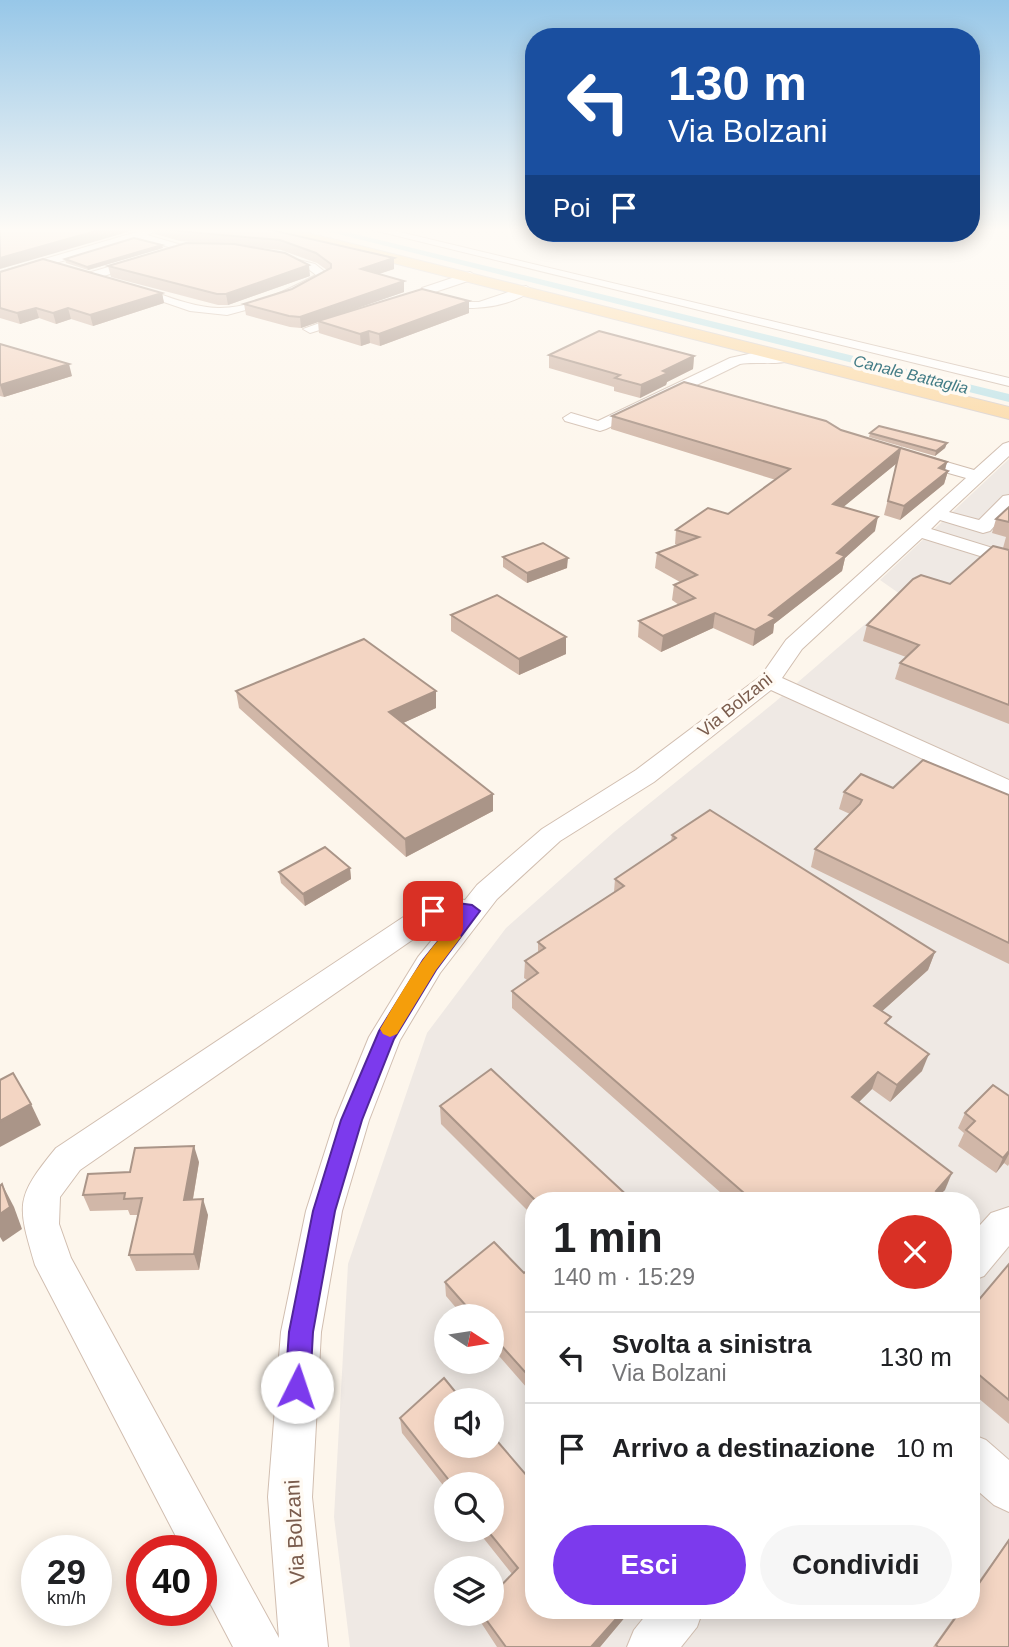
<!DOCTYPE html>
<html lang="it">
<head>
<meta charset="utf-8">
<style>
	body { margin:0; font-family:Arial,sans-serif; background:#f6f6f6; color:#202124; height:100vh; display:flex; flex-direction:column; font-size:26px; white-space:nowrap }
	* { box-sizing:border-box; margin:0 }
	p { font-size:23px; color:#757577 }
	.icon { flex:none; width:38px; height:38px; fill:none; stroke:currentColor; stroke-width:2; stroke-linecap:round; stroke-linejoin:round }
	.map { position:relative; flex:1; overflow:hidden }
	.side { position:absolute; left:525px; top:1192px; width:455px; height:427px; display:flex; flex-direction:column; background:#fff; border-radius:28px; box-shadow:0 4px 18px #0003 }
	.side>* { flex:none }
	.guide { position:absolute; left:525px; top:28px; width:455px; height:214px; border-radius:28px; box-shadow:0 4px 18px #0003; background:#1a4fa0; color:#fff; overflow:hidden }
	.needle { width:46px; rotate:102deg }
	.fabs { position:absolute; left:434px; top:1304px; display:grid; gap:14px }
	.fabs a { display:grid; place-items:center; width:70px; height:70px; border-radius:50%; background:#fff; box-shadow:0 4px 18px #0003; font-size:35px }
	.speed { position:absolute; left:21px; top:1535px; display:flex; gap:14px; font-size:35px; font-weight:700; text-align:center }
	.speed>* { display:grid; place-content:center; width:91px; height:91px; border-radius:50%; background:#fff; box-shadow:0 4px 18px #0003; line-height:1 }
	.speed small { font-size:18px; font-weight:400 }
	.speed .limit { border:10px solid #d22; background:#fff; color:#111 }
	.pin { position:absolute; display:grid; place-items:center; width:60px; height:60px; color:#fff; margin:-30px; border-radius:14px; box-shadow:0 4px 10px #0006 }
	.me { position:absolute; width:77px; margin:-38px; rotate:4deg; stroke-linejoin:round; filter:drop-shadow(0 0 5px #0008) }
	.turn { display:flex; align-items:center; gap:24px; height:147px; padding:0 28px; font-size:32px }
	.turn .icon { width:91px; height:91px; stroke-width:2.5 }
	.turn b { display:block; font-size:49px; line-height:60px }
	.then { display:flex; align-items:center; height:66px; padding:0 28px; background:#0003; gap:14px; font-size:26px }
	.round { display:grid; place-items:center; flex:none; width:74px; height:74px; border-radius:37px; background:#f6f6f6 }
	.headline { display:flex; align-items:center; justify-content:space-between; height:119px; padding:0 28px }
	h1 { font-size:42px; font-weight:700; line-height:52px }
	.button { display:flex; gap:14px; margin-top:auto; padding:14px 28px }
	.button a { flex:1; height:80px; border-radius:42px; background:#7c3aed; color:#fff; font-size:28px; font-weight:700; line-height:80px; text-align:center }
	.button a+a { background:#f6f6f6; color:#202124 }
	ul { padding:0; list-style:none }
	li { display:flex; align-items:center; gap:21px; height:91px; padding:0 28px; border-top:2px solid #e0e0e0 }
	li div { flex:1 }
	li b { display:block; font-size:26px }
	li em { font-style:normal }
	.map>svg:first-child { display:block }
</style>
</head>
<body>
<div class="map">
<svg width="1009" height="1647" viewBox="0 0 1009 1647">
	<rect width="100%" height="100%" fill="#fdf6ec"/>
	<path fill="#efe9e4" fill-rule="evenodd" d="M1009,459V1647H350L334,1517L348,1264L427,1033L506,928L614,832L775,702L900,594L880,580ZM534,1200H971V1610H534ZM446,1316H492V1362H446ZM446,1400H492V1446H446ZM446,1484H492V1530H446ZM446,1568H492V1614H446Z"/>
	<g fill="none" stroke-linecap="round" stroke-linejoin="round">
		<polygon fill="#bfe3e8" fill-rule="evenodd" points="318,229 335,229 1009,394 1009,402"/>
		<defs>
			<g id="minor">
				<polygon points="147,229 156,231 147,235 192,248 88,281 57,269 63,266 88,273 173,248 135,239 0,280 0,272"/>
				<polygon points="369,229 387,229 1009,378 1009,386"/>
				<path d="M274,254L315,264L330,276L276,302L227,315L190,311L123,288L129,284C158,292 188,307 218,308C250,309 288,290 316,275L307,268L270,259V255Z"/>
				<path d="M470,272L476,276L474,279L432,293L467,302H479L526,286L532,290C506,311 446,315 419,295L422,288Z"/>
				<polygon points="353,311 359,315 358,318 310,333 303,329"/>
				<path d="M753,353H790L797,357C785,367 756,361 740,364L606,429L600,431L565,421L563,418L571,413L598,421L730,358Z"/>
				<path d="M1009,442V456L949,512L979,520L1003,496L1009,495V510L990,531L983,533L940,520L931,529L1009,553V565L922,538L802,649L782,678L1009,780V798L771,690L654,782L560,841L497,899L440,973L400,1040L369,1120L342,1211L321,1332L312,1497L328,1647H233L201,1586V1550H183L35,1265C17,1204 15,1198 56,1148L423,904L450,898L465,900L477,885L542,829L636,770L761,676L786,640L966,478L906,461L904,457L906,453L912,452L974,470L1003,444ZM450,918L418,957L369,1037L335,1120L306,1211L281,1332L268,1497L279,1638L71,1258L59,1224L60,1197L80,1170L441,920Z"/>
				<polygon points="1009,1207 1009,1246 984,1276 971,1281 971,1235 991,1213"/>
				<polygon points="971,1434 986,1440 1009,1460 1009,1512 994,1505 971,1485"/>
				<polygon points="650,1610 703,1610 697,1627 681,1647 627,1647 634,1630"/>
			</g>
			<polygon id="major" points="269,229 292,229 1009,407 1009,419 271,232"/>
		</defs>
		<use href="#minor" stroke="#d1beb0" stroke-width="2"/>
		<use href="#major" stroke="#dad1cd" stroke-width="2"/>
		<use href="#minor" fill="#fff" fill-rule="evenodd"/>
		<use href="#major" fill="#fbd9a5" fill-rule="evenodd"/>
	</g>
	<g fill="#d1b7a8">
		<polygon points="154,229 267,229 394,258 394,269 378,274 404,281 404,292 324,319 469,301 469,313 380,346 370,343 361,346 319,333 318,322 301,328 290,327 246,315 244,304 292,289 327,270 317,263 281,250 251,247 310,276 228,305 218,305 111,277 108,266 213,244 180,241 155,234"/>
		<polygon points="163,248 88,270 66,263 65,259"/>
		<polygon points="0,272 162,293 164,303 93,326 71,319 56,324 39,318 20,324 0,318"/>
		<polygon points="0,344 72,376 4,397 0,396"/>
		<polygon points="549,355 694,356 693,369 667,382 666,385 640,398 614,391 614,387 549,368"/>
		<polygon points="612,416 841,430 947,462 945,470 948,471 944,484 900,520 884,515 897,463 843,507 875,531 845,558 842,571 774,624 773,633 753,646 713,628 661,652 638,637 639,621 679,605 672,600 674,585 680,582 655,568 657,553 677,545 675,544 676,530 728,514 776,480 611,429"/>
		<polygon points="870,433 947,443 945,448 935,456 869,437"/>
		<polygon points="1009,507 1009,724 895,679 900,663 906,657 863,641 867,625 950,584 1003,548 1006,537 992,533 996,519"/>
		<polygon points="503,557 567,568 527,583 503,567"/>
		<polygon points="451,615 566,637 566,654 519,675 451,631"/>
		<polygon points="236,691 436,691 436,708 403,723 493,794 493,811 406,857 239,708"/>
		<polygon points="893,788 1009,795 1009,964 811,867 815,849 850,814 839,809 844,792"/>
		<polygon points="672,835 935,952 928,970 882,1011 888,1026 922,1071 890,1102 872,1089 859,1102 945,1190 940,1194 946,1198 944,1200 729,1200 512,1008 512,991 527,980 524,978 525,961 538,952 538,942 614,892 615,879 671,841"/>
		<polygon points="350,868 351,879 305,906 281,883 279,872"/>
		<polygon points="1009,1096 1009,1164 1008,1166 1004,1163 996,1173 958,1146 964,1133 958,1128 965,1113"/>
		<polygon points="440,1106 632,1200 534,1200 534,1217 441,1124"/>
		<polygon points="199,1162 193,1199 208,1215 199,1270 136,1271 129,1255 138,1215 130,1215 128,1210 90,1211 83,1195 130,1172"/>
		<polygon points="1009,1264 1009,1424 971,1392 971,1309"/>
		<polygon points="534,1265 534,1396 492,1348 492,1316 463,1316 446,1296 445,1282 524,1273"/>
		<polygon points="444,1378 462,1400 446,1400 446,1446 492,1446 492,1435 534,1484 534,1610 631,1610 600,1647 497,1647 480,1621 479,1614 492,1614 492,1595 512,1574 477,1530 492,1530 492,1484 446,1484 446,1489 402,1433 400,1418"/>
		<polygon points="1009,1539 1009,1647 933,1647 959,1610 971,1610 971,1592"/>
	</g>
	<g fill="#aa9588">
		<polygon points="103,229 138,229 0,269 0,258"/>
		<polygon points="162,245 163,248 88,270 87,267"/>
		<polygon points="394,258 394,269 361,280 361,269"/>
		<polygon points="309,265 310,276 228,305 226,294"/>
		<polygon points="404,281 404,292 301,328 300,317"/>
		<polygon points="162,293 164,303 93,326 90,315"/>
		<polygon points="469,301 469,313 380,346 379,334"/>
		<polygon points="36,308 39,318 20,324 17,313"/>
		<polygon points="68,308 71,319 56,324 53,313"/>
		<polygon points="369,331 370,343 361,346 360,334"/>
		<polygon points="694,356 693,369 667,382 666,385 640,398 641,385 663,371"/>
		<polygon points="69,364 72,376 4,397 0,385"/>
		<polygon points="947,443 945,448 935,456 936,451"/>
		<polygon points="900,449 897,463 830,518 833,504"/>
		<polygon points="947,462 944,473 948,471 944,484 900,520 904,506 939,468"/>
		<polygon points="878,517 875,531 845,558 842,571 774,624 773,633 753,646 755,630 769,615"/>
		<polygon points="568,558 567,568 527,583 527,573"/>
		<polygon points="715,613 713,628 661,652 663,636"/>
		<polygon points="566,637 566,654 519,675 519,659"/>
		<polygon points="436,691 436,708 390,729 389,712"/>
		<polygon points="493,794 493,811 406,857 405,839"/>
		<polygon points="350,868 351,879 305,906 303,894"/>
		<polygon points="935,952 928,970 869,1023 874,1006"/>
		<polygon points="929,1054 922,1071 890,1102 897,1085"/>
		<polygon points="878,1072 872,1089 847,1114 852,1097"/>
		<polygon points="31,1104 41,1125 0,1147 0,1121"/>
		<polygon points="194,1146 199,1162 190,1216 184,1200"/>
		<polygon points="1009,1151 1009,1154 1004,1163 996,1173 1003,1158"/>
		<polygon points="952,1173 945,1190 934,1200 936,1191"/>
		<polygon points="2,1184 14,1207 22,1229 3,1242 0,1237 0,1214"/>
		<polygon points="203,1199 208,1215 199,1270 194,1254"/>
		<polygon points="624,1610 631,1610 600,1647 591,1647"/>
	</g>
	<g fill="#f3d5c3" stroke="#aa9588" stroke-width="2">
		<polygon points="0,229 103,229 0,258"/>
		<polygon points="170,229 267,229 394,258 361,269 404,281 300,317 289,316 244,304 292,289 331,268 331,264 316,253 280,240 178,231"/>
		<polygon points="134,238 162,245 87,267 65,259"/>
		<polygon points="186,243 234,244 285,253 309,265 226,294 217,294 108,266"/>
		<polygon points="43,259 162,293 90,315 68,308 53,313 36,308 17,313 0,308 0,272"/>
		<polygon points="422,289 469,301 379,334 369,331 360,334 318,321"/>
		<polygon points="599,331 694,356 663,371 668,373 641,385 615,378 620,375 549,355"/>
		<polygon points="0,344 69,364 0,385"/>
		<polygon points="684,382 826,421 841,430 947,462 939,468 948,471 904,506 888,501 900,449 833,504 878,517 837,553 845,556 769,615 776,618 755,630 715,613 663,636 639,621 695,598 674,585 697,575 657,553 699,537 676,530 708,508 728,514 790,469 612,416"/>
		<polygon points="879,426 947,443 936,451 870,433"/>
		<polygon points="1009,507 1009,522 996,519"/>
		<polygon points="543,543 568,558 527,573 503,557"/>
		<polygon points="993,546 1009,550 1009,705 900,663 919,645 867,625 913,579 921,575 950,584"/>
		<polygon points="497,595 566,637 519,659 451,615"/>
		<polygon points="364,639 436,691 389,712 493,794 405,839 236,691"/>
		<polygon points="923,760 1009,795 1009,943 815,849 860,804 862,800 844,792 861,774 893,788"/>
		<polygon points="710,810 935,952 874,1006 891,1017 885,1023 929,1054 897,1085 878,1072 852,1097 952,1173 936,1191 946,1198 943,1200 752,1200 512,991 538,973 525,961 545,948 538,942 624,886 615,879 676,838 672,835"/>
		<polygon points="325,847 350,868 303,894 279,872"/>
		<polygon points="491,1069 632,1200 535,1200 440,1106"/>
		<polygon points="13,1073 31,1104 0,1121 0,1080"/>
		<polygon points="993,1085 1009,1096 1009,1151 1003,1158 966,1130 975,1121 965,1113"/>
		<polygon points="194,1146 184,1200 203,1199 194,1254 129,1255 142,1198 124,1199 125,1193 83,1195 88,1174 130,1172 135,1148"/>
		<polygon points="2,1184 10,1207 0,1214 0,1186"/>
		<polygon points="494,1242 524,1273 534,1265 534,1382 492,1335 492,1316 475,1316 445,1282"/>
		<polygon points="1009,1264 1009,1400 971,1368 971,1309"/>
		<polygon points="444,1378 462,1400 446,1400 446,1446 492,1446 492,1435 534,1484 534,1610 624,1610 591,1647 506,1647 482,1614 492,1614 492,1595 518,1568 487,1530 492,1530 492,1484 452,1484 400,1418"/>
		<polygon points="1009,1540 1009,1647 938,1647 936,1645 961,1610 971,1610 971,1595"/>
	</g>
	<linearGradient id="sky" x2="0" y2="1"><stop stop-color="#97c7e8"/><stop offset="0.5" stop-color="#fefbf6"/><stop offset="1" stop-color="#fefbf6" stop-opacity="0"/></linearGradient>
	<rect width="1009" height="460" fill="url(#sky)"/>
	<polygon fill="#7c3aed" stroke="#51269a" stroke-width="2" points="450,902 472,905 480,911 436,970 394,1039 362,1120 335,1211 313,1332 310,1387 306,1396 297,1400 289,1396 285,1387 289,1332 313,1211 341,1120 379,1031 423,960 459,915 433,917 424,911 426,907"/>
	<path fill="#f59e0b" d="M452,930L458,932L461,937L436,970L397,1034L390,1037L383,1034L380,1029L383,1024C395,1004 433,936 452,930Z"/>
	<g text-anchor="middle" stroke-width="7" stroke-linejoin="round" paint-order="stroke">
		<g font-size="16" font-style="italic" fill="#437c86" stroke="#fffaf3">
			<text transform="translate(911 374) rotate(14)" y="6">Canale Battaglia</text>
		</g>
		<g font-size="18" fill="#7a5c4d" stroke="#fffaf3">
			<text transform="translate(735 705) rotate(-39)" y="6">Via Bolzani</text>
		</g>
		<g font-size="21" fill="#7a5c4d" stroke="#fffaf3">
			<text transform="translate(295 1532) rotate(-93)" y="7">Via Bolzani</text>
		</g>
	</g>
</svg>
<div class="fabs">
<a><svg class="needle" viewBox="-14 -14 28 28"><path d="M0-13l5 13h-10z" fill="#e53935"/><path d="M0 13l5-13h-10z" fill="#757577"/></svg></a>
<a><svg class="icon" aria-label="sound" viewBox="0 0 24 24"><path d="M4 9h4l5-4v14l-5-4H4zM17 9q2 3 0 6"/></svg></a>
<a><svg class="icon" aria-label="search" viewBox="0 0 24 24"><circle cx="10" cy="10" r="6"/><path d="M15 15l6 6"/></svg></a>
<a><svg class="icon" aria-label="layers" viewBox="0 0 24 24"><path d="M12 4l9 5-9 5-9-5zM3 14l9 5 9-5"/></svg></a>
</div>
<div class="speed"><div>29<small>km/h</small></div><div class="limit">40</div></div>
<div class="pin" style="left:433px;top:911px;background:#d93025"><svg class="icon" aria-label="arrive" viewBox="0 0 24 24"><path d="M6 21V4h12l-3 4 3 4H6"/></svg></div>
<svg class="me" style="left:297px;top:1387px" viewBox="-20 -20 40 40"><circle r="19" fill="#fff"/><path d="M0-13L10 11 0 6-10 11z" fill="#7c3aed"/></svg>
<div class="guide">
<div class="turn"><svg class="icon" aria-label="left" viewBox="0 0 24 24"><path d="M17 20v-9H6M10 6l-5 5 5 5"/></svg><div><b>130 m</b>Via Bolzani</div></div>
<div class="then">Poi<svg class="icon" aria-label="arrive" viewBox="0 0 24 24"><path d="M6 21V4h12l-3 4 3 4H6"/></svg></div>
</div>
<section class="side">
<div class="headline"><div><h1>1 min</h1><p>140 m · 15:29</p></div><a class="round" style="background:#d93025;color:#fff"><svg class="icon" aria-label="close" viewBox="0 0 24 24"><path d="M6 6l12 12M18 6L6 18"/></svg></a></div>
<ul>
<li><svg class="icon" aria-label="left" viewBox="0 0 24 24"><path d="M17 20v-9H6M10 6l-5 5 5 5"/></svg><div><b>Svolta a sinistra</b><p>Via Bolzani</p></div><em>130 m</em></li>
<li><svg class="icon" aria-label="arrive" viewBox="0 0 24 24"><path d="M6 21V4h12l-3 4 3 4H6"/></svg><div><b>Arrivo a destinazione</b></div><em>10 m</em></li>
</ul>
<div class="button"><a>Esci</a><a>Condividi</a></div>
</section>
</div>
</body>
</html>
